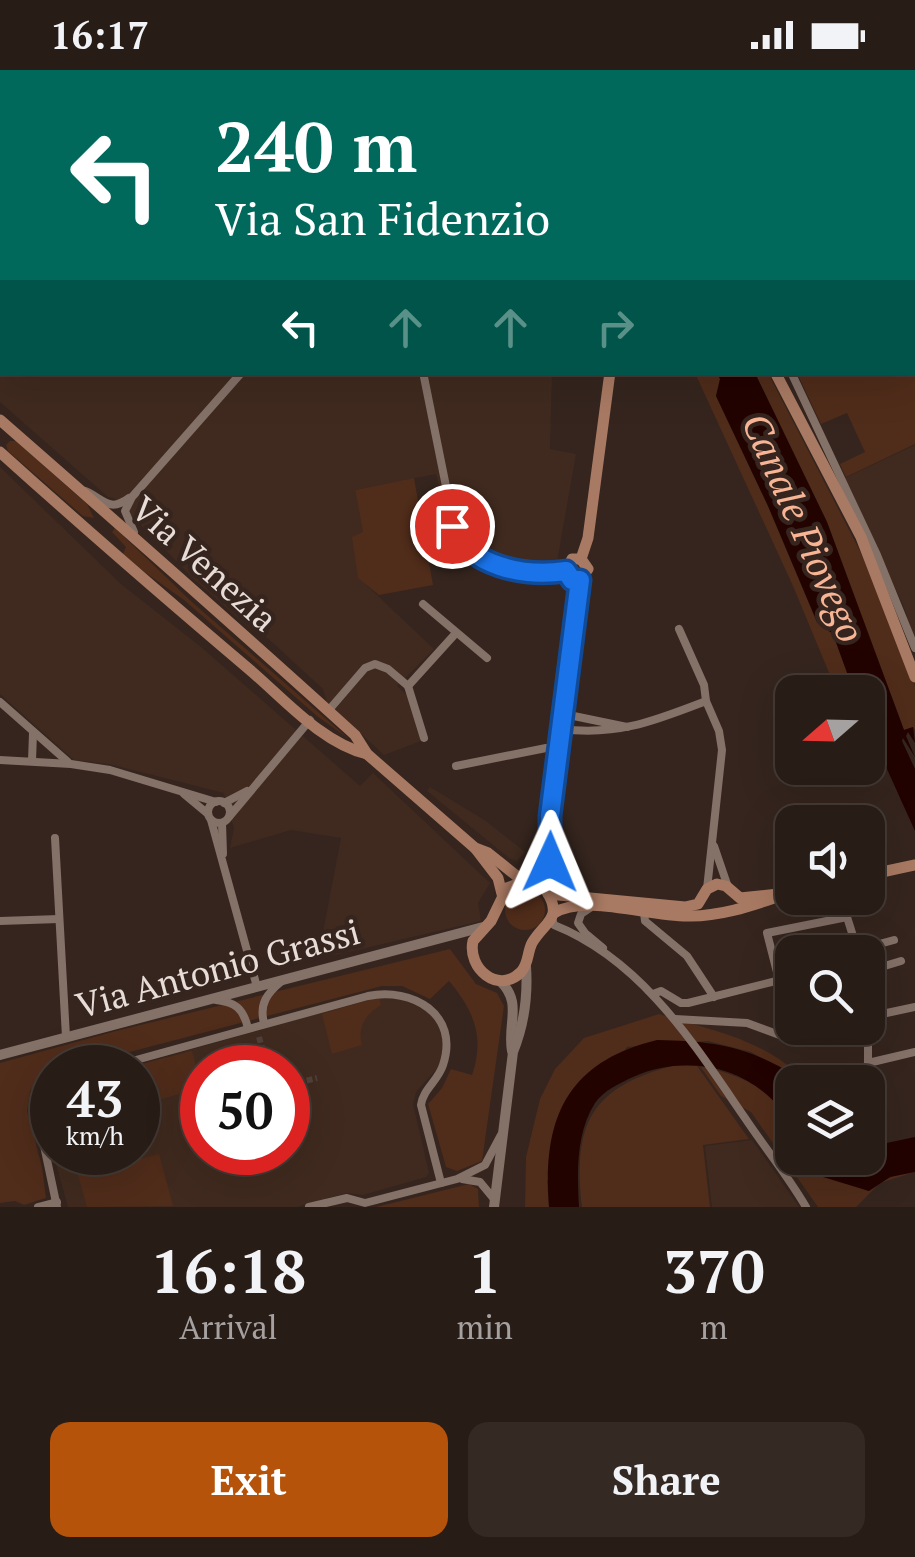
<!DOCTYPE html>
<html lang="en">
<head>
<meta charset="utf-8">
<style>
	body { margin:0; font-family:"PT Serif",serif; background:#342923; color:#f1f3f6; height:100vh; display:flex; flex-direction:column; font-size:38px; white-space:nowrap }
	* { box-sizing:border-box; margin:0 }
	p { font-size:32px; color:#a5a1a1 }
	.icon { flex:none; width:55px; height:55px; fill:none; stroke:currentColor; stroke-width:2; stroke-linecap:round; stroke-linejoin:round }
	.map { position:relative; height:1137px; overflow:hidden }
	.sheet { display:flex; flex-direction:column; background:#281c16; flex:1 }
	.sheet>* { flex:none }
	.top-card { position:absolute; left:0px; top:0px; width:915px; height:305px; box-shadow:0 10px 40px #0002,0 0 0 2px #443a35; background:#00695c; color:#fff; overflow:hidden }
	.needle { width:65px; rotate:250deg }
	.controls { position:absolute; left:775px; top:605px; display:grid; gap:20px }
	.controls a { display:grid; place-items:center; width:110px; height:110px; border-radius:20px; background:#281c16; box-shadow:0 10px 40px #0002,0 0 0 2px #443a35; font-size:50px }
	.speed { position:absolute; left:30px; top:975px; display:flex; gap:20px; font-size:50px; font-weight:700; text-align:center }
	.speed>* { display:grid; place-content:center; width:130px; height:130px; border-radius:50%; background:#281c16; box-shadow:0 10px 40px #0002,0 0 0 2px #443a35; line-height:1 }
	.speed small { font-size:25px; font-weight:400 }
	.speed .limit { border:15px solid #d22; background:#fff; color:#111 }
	.pin { position:absolute; display:grid; place-items:center; width:85px; height:85px; color:#fff; margin:-42px; border:5px solid #fff; border-radius:50%; box-shadow:0 2px 10px #0007 }
	.me { position:absolute; width:110px; margin:-55px; rotate:1deg; stroke-linejoin:round; filter:drop-shadow(0 0 8px #0008) }
	.turn { display:flex; align-items:center; gap:35px; height:210px; padding:0 50px; font-size:45px }
	.turn .icon { width:130px; height:130px; stroke-width:2.5 }
	.turn b { display:block; font-size:70px; line-height:85px }
	.lanes { display:flex; align-items:center; height:95px; padding:0 50px; background:#0003; justify-content:center; gap:50px; direction:ltr }
	.lanes .off { opacity:.35 }
	.eta { display:flex; justify-content:space-evenly; align-items:center; height:170px; text-align:center }
	.eta b { font-size:60px; font-weight:800; line-height:70px }
	.cta { display:flex; gap:20px; margin-top:auto; padding:20px 50px }
	.cta a { flex:1; height:115px; border-radius:20px; background:#b45309; color:#fff; font-size:40px; font-weight:800; line-height:115px; text-align:center }
	.cta a+a { background:#342923; color:#f1f3f6 }
	.status { display:flex; justify-content:space-between; align-items:center; height:70px; padding:0 50px; background:#281c16; direction:ltr }
	.status svg { height:28px; fill:currentColor }
	.map>svg:first-child { display:block }
</style>
</head>
<body>
<div class="status"><b>16:17</b><svg viewBox="0 0 49 12"><path d="M0 12V9h3v3zM5 12V6h3v6zM10 12V3h3v9zM15 12V0h3v12zM26 1h20v11H26zM47 4h2v5h-2z"/></svg></div>
<div class="map">
<svg width="915" height="1137" viewBox="0 0 915 1137">
	<rect width="100%" height="100%" fill="#35251e"/>
	<g fill="#402a1f" fill-rule="evenodd">
		<polygon points="0,0 302,2 2,2 2,302 552,303 550,379 576,384 554,509 484,499 469,490 450,468 436,404 355,420 363,462 359,508 434,579 397,616 408,626 421,671 384,685 327,632 323,619 261,562 253,561 196,511 114,428 108,427 0,332"/>
		<polygon points="915,375 915,571 904,537 845,408"/>
		<polygon points="0,397 121,514 201,577 360,716 373,703 490,813 478,833 481,851 327,887 322,867 341,768 291,760 230,778 234,758 224,723 109,694 74,690 0,624"/>
		<polygon points="430,717 486,751 525,782 517,791 509,788 427,721"/>
		<path d="M381,926L419,931L441,958L444,977L440,995L416,1022L413,1034L429,1103L426,1107L363,1125L347,1123L296,1137H68L53,1083L138,1082V998L130,997ZM202,998H288V1082H202Z"/>
		<polygon points="752,1070 772,1098 799,1137 712,1137 705,1076"/>
	</g>
	<g fill="#502c1a">
		<polygon points="915,229 915,374 846,407 840,394 865,382 847,343 821,354 797,303 912,302"/>
		<polygon points="695,303 717,303 720,309 716,326 768,436 817,552 833,564 854,622 837,622 793,516"/>
		<polygon points="755,303 768,303 862,485 915,616 915,660 913,657 904,660 827,452"/>
		<polygon points="10,371 16,371 87,434 94,448 83,446 8,381 6,375"/>
		<polygon points="414,408 433,515 379,525 358,508 352,467 363,462 355,420"/>
		<polygon points="115,458 192,532 349,669 317,646 184,530 122,486 126,477 112,462"/>
		<circle cx="525" cy="840" r="20"/>
		<path d="M450,879L476,914L497,923L504,936L482,1091L457,1101L446,1097L428,1034L442,1018L451,999L472,1005C485,967 474,941 449,911L430,929L402,916H382L72,997L52,998V1003L39,1006L30,1021L27,1041L42,1097L46,1128L24,1135L15,1131L0,1133V993L116,961Z"/>
		<path d="M379,927L381,935C366,944 357,957 362,975L332,984L322,944Z"/>
		<path d="M659,944C710,960 769,970 805,1012L751,982L708,971L627,977L547,1111L549,1137H525L526,1087L540,1029L555,999L584,968Z"/>
		<polygon points="192,981 202,1018 147,1033 138,998 130,997"/>
		<path d="M672,996H697L749,1069L703,1075L710,1137H582C573,1054 590,1018 672,996Z"/>
		<path d="M700,996C731,1002 782,1020 792,1055C795,1064 792,1078 792,1088H808L811,1095L868,1121C882,1110 899,1102 915,1102L880,1113L856,1137H818L751,1042L721,1026Z"/>
		<polygon points="159,1084 173,1136 87,1137 78,1105"/>
		<polygon points="469,1114 478,1119 479,1137 376,1137"/>
	</g>
	<g fill="#220300">
		<polygon points="717,303 755,303 827,452 904,660 913,657 915,673 908,662 906,666 915,687 903,668 902,671 915,699 915,761 868,657 868,622 854,622 833,564 817,552 768,436 716,326 720,309"/>
		<path d="M657,970C714,971 748,976 797,1007L800,1012H792V1055C759,999 691,981 633,1007C620,1013 603,1021 595,1033C576,1063 577,1102 579,1137H549C542,1048 567,992 657,970Z"/>
		<polygon points="915,1067 915,1102 890,1107 869,1121 823,1107 808,1088 868,1088 868,1077"/>
	</g>
	<g fill="none" stroke-linecap="round" stroke-linejoin="round">
		<g stroke="#50403a" stroke-width="6" stroke-dasharray="6 3" stroke-linecap="butt">
			<polyline points="259,967 264,985"/>
			<polyline points="298,1013 317,1008"/>
		</g>
		<g stroke="#847168" stroke-width="8">
			<polyline points="315,0 316,2"/>
			<polyline points="0,3 3,0"/>
			<polyline points="912,19 915,19"/>
			<polyline points="0,65 2,67"/>
			<polyline points="912,226 915,224"/>
			<polyline points="0,291 2,288"/>
			<path d="M423,302L456,466C480,498 527,506 566,501"/>
			<polyline points="791,302 877,485 915,578"/>
			<path d="M85,421C104,429 109,443 129,428"/>
			<polyline points="134,462 125,441 132,427 242,302"/>
			<polyline points="423,534 487,588"/>
			<polyline points="679,559 704,615 706,631"/>
			<polyline points="408,616 424,668"/>
			<polyline points="0,632 68,692"/>
			<polyline points="328,641 365,598 375,594 388,599 408,616 456,563"/>
			<polyline points="564,644 627,657"/>
			<path d="M561,659C618,666 654,651 706,631L719,661L722,680L707,819"/>
			<polyline points="0,690 71,694 110,700 216,732"/>
			<polyline points="32,691 33,663"/>
			<polyline points="456,696 546,678 559,679"/>
			<polyline points="184,724 208,744"/>
			<circle cx="219" cy="742" r="11"/>
			<polyline points="224,733 247,721"/>
			<polyline points="229,747 310,650"/>
			<polyline points="211,750 257,917"/>
			<polyline points="222,753 223,784"/>
			<polyline points="55,768 66,967"/>
			<polyline points="714,776 728,817"/>
			<polyline points="590,838 581,844 578,853 585,863 603,878"/>
			<polyline points="644,843 645,851 687,886 714,927"/>
			<path d="M552,848L554,855C642,890 694,974 745,1048C765,1078 788,1106 806,1137"/>
			<polyline points="0,851 59,849"/>
			<polyline points="857,880 894,870"/>
			<polyline points="868,901 901,891"/>
			<polyline points="779,910 767,863 847,847 858,882"/>
			<polyline points="653,924 661,921 681,933 688,933 792,907"/>
			<path d="M216,930C235,932 243,938 248,958"/>
			<polyline points="868,947 915,937"/>
			<polyline points="675,949 747,953 785,967 825,958"/>
			<path d="M264,953C259,934 267,923 282,911"/>
			<polyline points="868,993 915,982"/>
			<path d="M107,998L368,926C412,917 460,944 443,995C438,1011 423,1019 421,1035L441,1113"/>
			<polyline points="811,1001 825,1008 863,1008"/>
			<polyline points="862,1012 868,993 868,940"/>
			<polyline points="52,1013 40,1019 35,1033 57,1137"/>
			<polyline points="462,1109 480,1112 494,1129"/>
			<polyline points="38,1137 57,1132"/>
			<polyline points="309,1137 347,1128 365,1133 457,1109 485,1095 501,1065"/>
		</g>
		<g stroke="#847168" stroke-width="10">
			<path d="M500,911C523,933 507,953 512,981"/>
			<polyline points="0,985 483,857"/>
			<path d="M494,1137L513,982C524,955 528,925 526,896"/>
		</g>
		<g stroke="#a97a63" stroke-width="11">
			<polyline points="507,0 508,2"/>
			<polyline points="580,0 581,2"/>
			<polyline points="775,302 861,467 915,607"/>
			<path d="M0,350C119,454 237,558 355,665L367,684L475,778L488,783L523,811"/>
			<path d="M0,382C82,456 165,528 250,600C284,629 322,673 367,684"/>
			<polyline points="580,510 573,509 566,501 572,489 581,489"/>
			<polyline points="475,778 498,808 502,824"/>
			<polyline points="868,805 915,795"/>
			<path d="M525,811L546,820C564,849 545,851 532,873C527,883 529,893 521,902C498,925 467,898 473,871L491,851L507,818Z"/>
			<polyline points="525,811 535,795 547,754"/>
			<polyline points="546,820 551,773 550,746 580,510 588,499 581,489 588,468 610,302"/>
			<polyline points="548,824 685,837 698,834 707,819 717,814 726,816 740,828 787,823"/>
			<path d="M554,843C586,823 652,848 691,846C719,846 748,837 774,828"/>
		</g>
	</g>
	<g fill="none" stroke-linecap="round" stroke-linejoin="round">
		<defs>
			<path id="route" d="M452,456C470,497 524,507 566,501L572,510H580L550,746V792"/>
		</defs>
		<use href="#route" stroke="#114b97" stroke-width="25"/>
		<use href="#route" stroke="#1a73e8" stroke-width="18"/>
	</g>
	<g text-anchor="middle" stroke-width="9" stroke-linejoin="round" paint-order="stroke">
		<g font-size="35" fill="#e7dcd7" stroke="#35251e">
			<text transform="translate(204 494) rotate(42)" y="12">Via Venezia</text>
			<text transform="translate(218 899) rotate(-15)" y="12">Via Antonio Grassi</text>
		</g>
		<g font-size="38" font-style="italic" fill="#f7b596" stroke="#35251e">
			<text transform="translate(803 458) rotate(66)" y="13">Canale Piovego</text>
		</g>
	</g>
</svg>
<div class="controls">
<a><svg class="needle" viewBox="-14 -14 28 28"><path d="M0-13l5 13h-10z" fill="#e53935"/><path d="M0 13l5-13h-10z" fill="#a5a1a1"/></svg></a>
<a><svg class="icon" aria-label="sound" viewBox="0 0 24 24"><path d="M4 9h4l5-4v14l-5-4H4zM17 9q2 3 0 6"/></svg></a>
<a><svg class="icon" aria-label="search" viewBox="0 0 24 24"><circle cx="10" cy="10" r="6"/><path d="M15 15l6 6"/></svg></a>
<a><svg class="icon" aria-label="layers" viewBox="0 0 24 24"><path d="M12 4l9 5-9 5-9-5zM3 14l9 5 9-5"/></svg></a>
</div>
<div class="speed"><div>43<small>km/h</small></div><div class="limit">50</div></div>
<div class="pin" style="left:452px;top:456px;background:#d93025"><svg class="icon" aria-label="arrive" viewBox="0 0 24 24"><path d="M6 21V4h12l-3 4 3 4H6"/></svg></div>
<svg class="me" style="left:550px;top:792px" viewBox="-20 -20 40 40"><path d="M0-17L14 15 0 8-14 15z" fill="#1a73e8" stroke="#fff" stroke-width="4"/></svg>
<div class="top-card">
<div class="turn"><svg class="icon" aria-label="left" viewBox="0 0 24 24"><path d="M17 20v-9H6M10 6l-5 5 5 5"/></svg><div><b>240 m</b>Via San Fidenzio</div></div>
<div class="lanes"><svg class="icon" aria-label="left" viewBox="0 0 24 24"><path d="M17 20v-9H6M10 6l-5 5 5 5"/></svg><svg class="icon off" aria-label="ahead" viewBox="0 0 24 24"><path d="M12 20V5M6 11l6-6 6 6"/></svg><svg class="icon off" aria-label="ahead" viewBox="0 0 24 24"><path d="M12 20V5M6 11l6-6 6 6"/></svg><svg class="icon off" aria-label="right" viewBox="0 0 24 24"><path d="M7 20v-9h11M14 6l5 5-5 5"/></svg></div>
</div>
</div>
<section class="sheet">
<div class="eta">
<div><b>16:18</b><p>Arrival</p></div>
<div><b>1</b><p>min</p></div>
<div><b>370</b><p>m</p></div>
</div>
<div class="cta"><a>Exit</a><a>Share</a></div>
</section>
</body>
</html>
